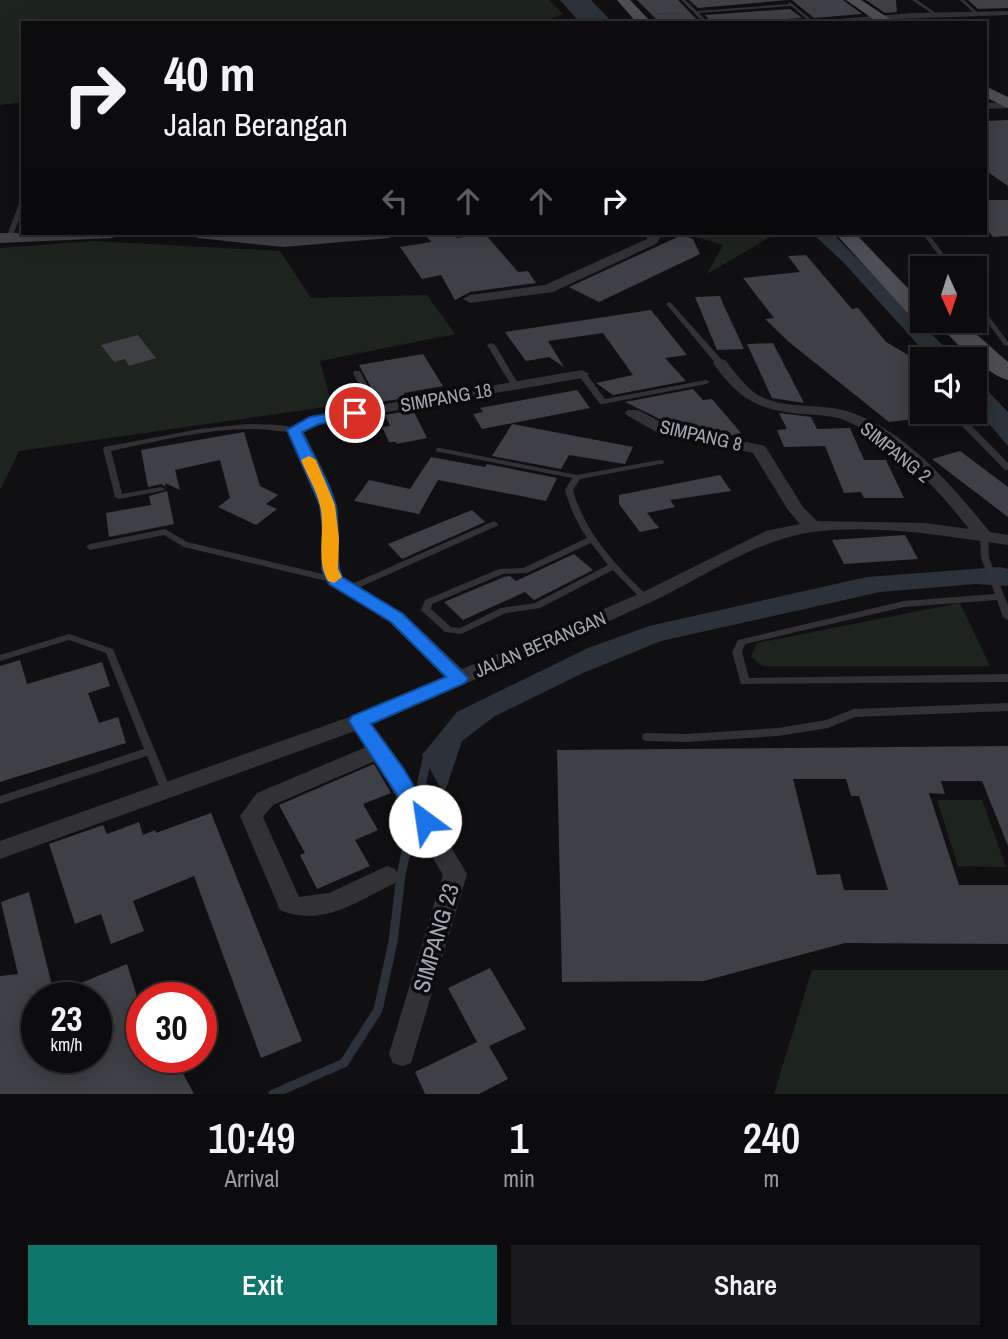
<!DOCTYPE html>
<html lang="en">
<head>
<meta charset="utf-8">
<style>
	body { margin:0; font-family:"Archivo Narrow",sans-serif; background:#1a1a1c; color:#f1f3f6; height:100vh; display:flex; flex-direction:column; font-size:26px; white-space:nowrap }
	* { box-sizing:border-box; margin:0 }
	p { font-size:23px; color:#9a9b9e }
	.icon { flex:none; width:38px; height:38px; fill:none; stroke:currentColor; stroke-width:2; stroke-linecap:round; stroke-linejoin:round }
	.map { position:relative; height:1094px; overflow:hidden }
	.side { display:flex; flex-direction:column; background:#0c0c0e; flex:1 }
	.side>* { flex:none }
	.guide { position:absolute; left:21px; top:21px; width:966px; height:214px; border-radius:0px; box-shadow:0 4px 18px #0003,0 0 0 2px #2c2c2e; background:#0c0c0e; color:#f1f3f6; overflow:hidden }
	.needle { width:46px; rotate:177deg }
	.buttons { position:absolute; left:910px; top:256px; display:grid; gap:14px }
	.buttons a { display:grid; place-items:center; width:77px; height:77px; border-radius:0px; background:#0c0c0e; box-shadow:0 4px 18px #0003,0 0 0 2px #2c2c2e; font-size:35px }
	.speed { position:absolute; left:21px; top:982px; display:flex; gap:14px; font-size:35px; font-weight:700; text-align:center }
	.speed>* { display:grid; place-content:center; width:91px; height:91px; border-radius:50%; background:#0c0c0e; box-shadow:0 4px 18px #0003,0 0 0 2px #2c2c2e; line-height:1 }
	.speed small { font-size:18px; font-weight:400 }
	.speed .limit { border:10px solid #d22; background:#fff; color:#111 }
	.pin { position:absolute; display:grid; place-items:center; width:60px; height:60px; color:#fff; margin:-30px; border:4px solid #fff; border-radius:50%; box-shadow:0 2px 7px #0007 }
	.me { position:absolute; width:77px; margin:-38px; rotate:329deg; stroke-linejoin:round; filter:drop-shadow(0 0 5px #0008) }
	.turn { display:flex; align-items:center; gap:24px; height:147px; padding:0 28px; font-size:32px }
	.turn .icon { width:91px; height:91px; stroke-width:2.5 }
	.turn b { display:block; font-size:49px; line-height:60px }
	.lanes { display:flex; align-items:center; height:66px; padding:0 28px; background:#0003; justify-content:center; gap:35px; direction:ltr }
	.lanes .off { opacity:.35 }
	.eta { display:flex; justify-content:space-evenly; align-items:center; height:119px; text-align:center }
	.eta b { font-size:42px; font-weight:600; line-height:49px }
	.cta { display:flex; gap:14px; margin-top:auto; padding:14px 28px }
	.cta a { flex:1; height:80px; border-radius:0px; background:#0f766e; color:#fff; font-size:28px; font-weight:600; line-height:80px; text-align:center }
	.cta a+a { background:#1a1a1c; color:#f1f3f6 }
	.map>svg:first-child { display:block }
</style>
</head>
<body>
<div class="map">
<svg width="1008" height="1094" viewBox="0 0 1008 1094">
	<rect width="100%" height="100%" fill="#101012"/>
	<g fill="#1d241e">
		<polygon points="0,0 549,0 563,14 539,23 23,23 23,102 0,105"/>
		<polygon points="699,233 777,233 707,274 723,245 695,237"/>
		<polygon points="94,241 280,251 311,298 427,295 455,334 320,361 332,406 19,451 0,490 0,248"/>
		<polygon points="960,603 990,666 762,666 751,657 757,643"/>
		<polygon points="937,800 982,800 1006,867 958,866"/>
		<polygon points="812,970 1008,970 1008,1094 774,1094"/>
	</g>
	<g fill="#2b3239">
		<polygon points="560,0 591,0 613,23 580,23"/>
		<polygon points="812,233 832,233 956,359 931,359 844,263"/>
		<polygon points="975,378 1008,412 1008,446 975,407"/>
		<polygon points="1000,567 1008,569 1008,586 975,584 880,592 661,641 583,673 495,716 462,741 444,794 422,755 457,712 588,648 649,626 867,577"/>
	</g>
	<g fill="none" stroke-linecap="round" stroke-linejoin="round">
		<polyline stroke="#2b3239" stroke-width="7" points="427,760 428,754"/>
		<g stroke="#2b3239" stroke-width="9">
			<polyline points="418,799 427,759"/>
			<polyline points="273,1094 344,1063 378,1010 393,942 401,875 414,816"/>
		</g>
	</g>
	<g fill="#3f4045" fill-rule="evenodd">
		<polygon points="637,0 678,0 700,23 660,23"/>
		<polygon points="689,0 788,0 698,8"/>
		<polygon points="792,0 843,0 862,14 814,18"/>
		<polygon points="866,0 896,0 897,12 885,13"/>
		<polygon points="968,0 1008,0 1008,8 978,9"/>
		<polygon points="790,9 802,18 712,23 705,15"/>
		<polygon points="1008,120 1008,186 985,170 985,121"/>
		<polygon points="985,200 1008,200 1008,236 993,237 985,227"/>
		<polygon points="442,233 453,233 457,238 485,234 518,272 528,271 536,283 470,292 455,300 441,275 422,279 400,247 431,242 426,235"/>
		<polygon points="682,235 693,239 700,254 599,302 569,287"/>
		<polygon points="806,255 852,309 858,308 886,342 920,362 922,418 889,422 789,342 765,319 774,318 743,278 800,272 788,256"/>
		<polygon points="720,296 724,306 744,349 717,350 695,297"/>
		<polygon points="651,310 687,355 665,358 686,381 613,395 596,383 633,375 603,333 548,341 564,367 549,357 526,361 505,332"/>
		<polygon points="138,335 156,358 129,366 125,359 114,362 101,345"/>
		<polygon points="773,343 804,403 772,398 747,344"/>
		<polygon points="423,354 443,386 404,393 407,398 379,402 359,365"/>
		<polygon points="693,389 703,400 712,399 741,433 730,436 666,422 625,402"/>
		<polygon points="577,390 590,408 482,429 473,414 483,412 480,408"/>
		<polygon points="413,410 427,438 396,444 397,442 389,442 382,427 390,426 385,415"/>
		<polygon points="779,413 811,417 817,429 850,428 864,460 886,460 904,498 864,498 861,492 844,493 825,446 784,447 777,430 787,429"/>
		<polygon points="512,424 633,447 625,464 569,455 561,469 492,456"/>
		<polygon points="244,432 260,486 278,495 266,504 277,509 256,525 218,507 230,498 220,460 175,470 180,490 165,483 166,487 161,484 148,487 141,450"/>
		<polygon points="960,451 1008,487 1008,517 932,459"/>
		<polygon points="431,457 485,467 487,464 557,478 546,501 438,480 419,514 354,501 369,480 410,489"/>
		<polygon points="720,475 731,491 670,500 675,507 647,513 659,528 640,532 619,504 619,495"/>
		<polygon points="167,491 174,524 109,537 106,513 151,505 149,496"/>
		<polygon points="472,510 485,522 402,559 388,544"/>
		<polygon points="905,535 918,559 844,564 832,540"/>
		<polygon points="574,554 593,570 534,600 525,592 463,620 444,602 504,577 510,576 516,581"/>
		<polygon points="20,660 27,684 102,662 110,686 88,693 99,723 118,717 126,743 0,782 0,666"/>
		<path d="M1008,746V846L982,781H941L945,794L929,793L959,885H1008V944L845,943L704,981L562,982L557,750ZM793,779H846L851,796H859L888,890H844L840,874L817,875Z"/>
		<polygon points="374,764 391,793 363,804 378,830 355,840 370,866 317,889 300,855 305,853 279,805"/>
		<polygon points="211,813 302,1041 261,1058 194,876 133,901 144,931 111,944 101,914 75,924 49,844 103,825 107,834 139,822 143,835 155,830 156,833"/>
		<path d="M29,892L54,994L127,964L142,1013V1057H174L194,1094H0V976L18,974L1,902ZM37,998H96V1057H37Z"/>
		<polygon points="490,968 526,1029 489,1046 508,1079 479,1094 425,1094 415,1072 477,1042 448,988"/>
	</g>
	<g fill="none" stroke-linecap="round" stroke-linejoin="round">
		<polyline stroke="#38393d" stroke-width="2" stroke-dasharray="2 2.5" stroke-linecap="butt" points="656,14 680,13"/>
		<g fill="#323236" fill-rule="evenodd">
			<polygon points="681,0 685,0 697,11 789,4 788,3 790,2 813,21 810,22 791,6 699,13 709,23 704,23"/>
			<polygon points="912,0 917,0 939,15 936,16"/>
			<polygon points="960,0 964,0 978,13 978,15 976,15"/>
			<polygon points="23,199 23,209 12,238 7,239 6,238 20,201"/>
			<polygon points="922,233 928,233 954,268 948,268"/>
			<polygon points="975,299 977,300 1008,342 1008,346 1004,345 975,305"/>
			<polygon points="669,302 671,303 723,361 723,365 717,365 667,305 667,303"/>
			<polygon points="491,343 495,345 519,385 518,387 512,387 511,385 487,345"/>
			<polygon points="354,371 360,371 379,409 378,411 372,411 353,373"/>
			<polygon points="579,372 585,372 605,399 706,380 710,382 706,384 603,404 600,404 579,376"/>
			<polygon points="960,420 966,420 1008,463 1008,470 1005,470 960,424 959,422"/>
			<path d="M248,424C264,425 284,423 299,430C290,434 268,429 256,429C208,428 159,441 111,451L122,494L161,487L165,489L161,491L119,499L115,497L103,449L104,447L200,429Z"/>
			<path d="M437,448H440L577,475L660,460H663L664,462L663,464H660L580,479L573,490C585,533 616,566 648,596L650,598L648,600H642L613,570L540,608L506,613L461,634L445,632L421,610L425,600L499,569L523,568L587,538C577,523 570,508 565,490L572,478L440,452H437L436,450ZM591,543L608,565L535,603L501,608L460,628L451,627L431,609L432,604L503,574L527,573Z"/>
			<polygon points="494,521 498,524 497,526 351,591 345,591 343,589 345,587"/>
			<polygon points="165,529 187,542 335,577 340,580 335,583 184,547 164,535 90,550 86,547 90,544"/>
			<polygon points="984,533 988,536 989,558 1008,605 1008,620 1003,617 997,600 904,607 745,644 742,652 749,678 1008,674 1008,682 741,684 732,652 738,640 904,601 995,594 981,558 980,536"/>
			<polygon points="69,634 113,649 171,790 170,793 166,794 162,793 147,756 0,804 0,796 144,749 106,653 69,640 0,661 0,655"/>
			<polygon points="1008,703 1008,711 855,717 828,728 778,736 687,742 647,741 643,740 642,737 643,734 647,733 687,734 778,728 826,720 854,709"/>
		</g>
		<g fill="#323236" fill-rule="evenodd">
			<polygon points="1008,11 1008,15 787,23 913,13"/>
			<polygon points="1008,102 1008,108 985,109 985,103"/>
			<polygon points="647,233 659,233 661,236 656,244 553,292 470,303 463,299 470,295 545,285 647,239"/>
			<path d="M720,359L725,360C735,372 745,387 758,395C786,411 823,402 853,413C908,433 954,488 990,532L1008,535V545C944,536 878,524 813,532C754,540 702,579 649,603C557,645 464,684 372,724L404,768L467,874L411,1063L402,1066L393,1063L389,1054L443,875L375,761L273,805L263,817L299,897L329,893L387,866L395,869L399,876L395,883C357,901 323,928 280,910L240,816L257,793L366,747L355,731L0,859V841L352,716L445,676L390,622L326,580C316,557 326,530 320,505C313,480 298,454 287,430L310,417L582,370L589,374L582,378L319,424L304,432C314,455 331,481 337,507C341,527 336,562 342,576L404,614L462,669L639,594L766,531L800,524L788,510L753,453L655,431L628,416L625,413L628,410H638L665,424L765,446L803,507L817,521L925,523L969,529C937,488 894,441 844,420C831,415 816,415 802,414C757,410 739,399 713,363Z"/>
		</g>
		<g fill="#404146" fill-rule="evenodd">
			<polygon points="0,233 120,233 112,238 0,243"/>
			<polygon points="190,233 244,233 283,237 332,233 397,233 389,238 283,247 198,238"/>
		</g>
		<g fill="#4e4f55" fill-rule="evenodd">
			<polygon points="617,0 630,0 652,23 637,23"/>
			<polygon points="846,0 861,0 896,23 879,23"/>
			<polygon points="985,86 1008,97 1008,108 985,97"/>
			<polygon points="835,233 855,233 922,303 922,320 927,320 914,320"/>
			<path d="M936,320H960L1008,362V380C987,375 949,338 936,320Z"/>
		</g>
	</g>
	<path fill="#1a73e8" stroke="#114b97" stroke-width="2" d="M355,409L362,413L360,416L319,424L302,432C313,456 330,482 336,507C340,529 333,559 342,577L403,614L468,678L465,683L371,724L403,768L435,821L432,827L425,829L418,827L349,721L352,716L446,677L391,622L329,584L322,569L324,538L320,505L287,430L310,417Z"/>
	<path fill="#f59e0b" d="M309,456L316,460L335,505L339,538L338,569L342,577L334,583L328,581C315,560 326,530 320,506C317,491 307,475 301,460Z"/>
	<g text-anchor="middle" stroke-width="7" stroke-linejoin="round" paint-order="stroke">
		<g font-size="19" fill="#a3a7b1" stroke="#0b0b0d">
			<text transform="translate(446 397) rotate(-10)" y="7">SIMPANG 18</text>
			<text transform="translate(701 435) rotate(13)" y="7">SIMPANG 8</text>
			<text transform="translate(896 452) rotate(39)" y="7">SIMPANG 2</text>
			<text transform="translate(540 644) rotate(-23)" y="7">JALAN BERANGAN</text>
		</g>
		<g font-size="23" fill="#a3a7b1" stroke="#0b0b0d">
			<text transform="translate(436 938) rotate(-74)" y="8">SIMPANG 23</text>
		</g>
	</g>
</svg>
<div class="buttons">
<a><svg class="needle" viewBox="-14 -14 28 28"><path d="M0-13l5 13h-10z" fill="#e53935"/><path d="M0 13l5-13h-10z" fill="#9a9b9e"/></svg></a>
<a><svg class="icon" aria-label="sound" viewBox="0 0 24 24"><path d="M4 9h4l5-4v14l-5-4H4zM17 9q2 3 0 6"/></svg></a>
</div>
<div class="speed"><div>23<small>km/h</small></div><div class="limit">30</div></div>
<div class="pin" style="left:355px;top:413px;background:#d93025"><svg class="icon" aria-label="arrive" viewBox="0 0 24 24"><path d="M6 21V4h12l-3 4 3 4H6"/></svg></div>
<svg class="me" style="left:425px;top:821px" viewBox="-20 -20 40 40"><circle r="19" fill="#fff"/><path d="M0-13L10 11 0 6-10 11z" fill="#1a73e8"/></svg>
<div class="guide">
<div class="turn"><svg class="icon" aria-label="right" viewBox="0 0 24 24"><path d="M7 20v-9h11M14 6l5 5-5 5"/></svg><div><b>40 m</b>Jalan Berangan</div></div>
<div class="lanes"><svg class="icon off" aria-label="left" viewBox="0 0 24 24"><path d="M17 20v-9H6M10 6l-5 5 5 5"/></svg><svg class="icon off" aria-label="ahead" viewBox="0 0 24 24"><path d="M12 20V5M6 11l6-6 6 6"/></svg><svg class="icon off" aria-label="ahead" viewBox="0 0 24 24"><path d="M12 20V5M6 11l6-6 6 6"/></svg><svg class="icon" aria-label="right" viewBox="0 0 24 24"><path d="M7 20v-9h11M14 6l5 5-5 5"/></svg></div>
</div>
</div>
<section class="side">
<div class="eta">
<div><b>10:49</b><p>Arrival</p></div>
<div><b>1</b><p>min</p></div>
<div><b>240</b><p>m</p></div>
</div>
<div class="cta"><a>Exit</a><a>Share</a></div>
</section>
</body>
</html>
